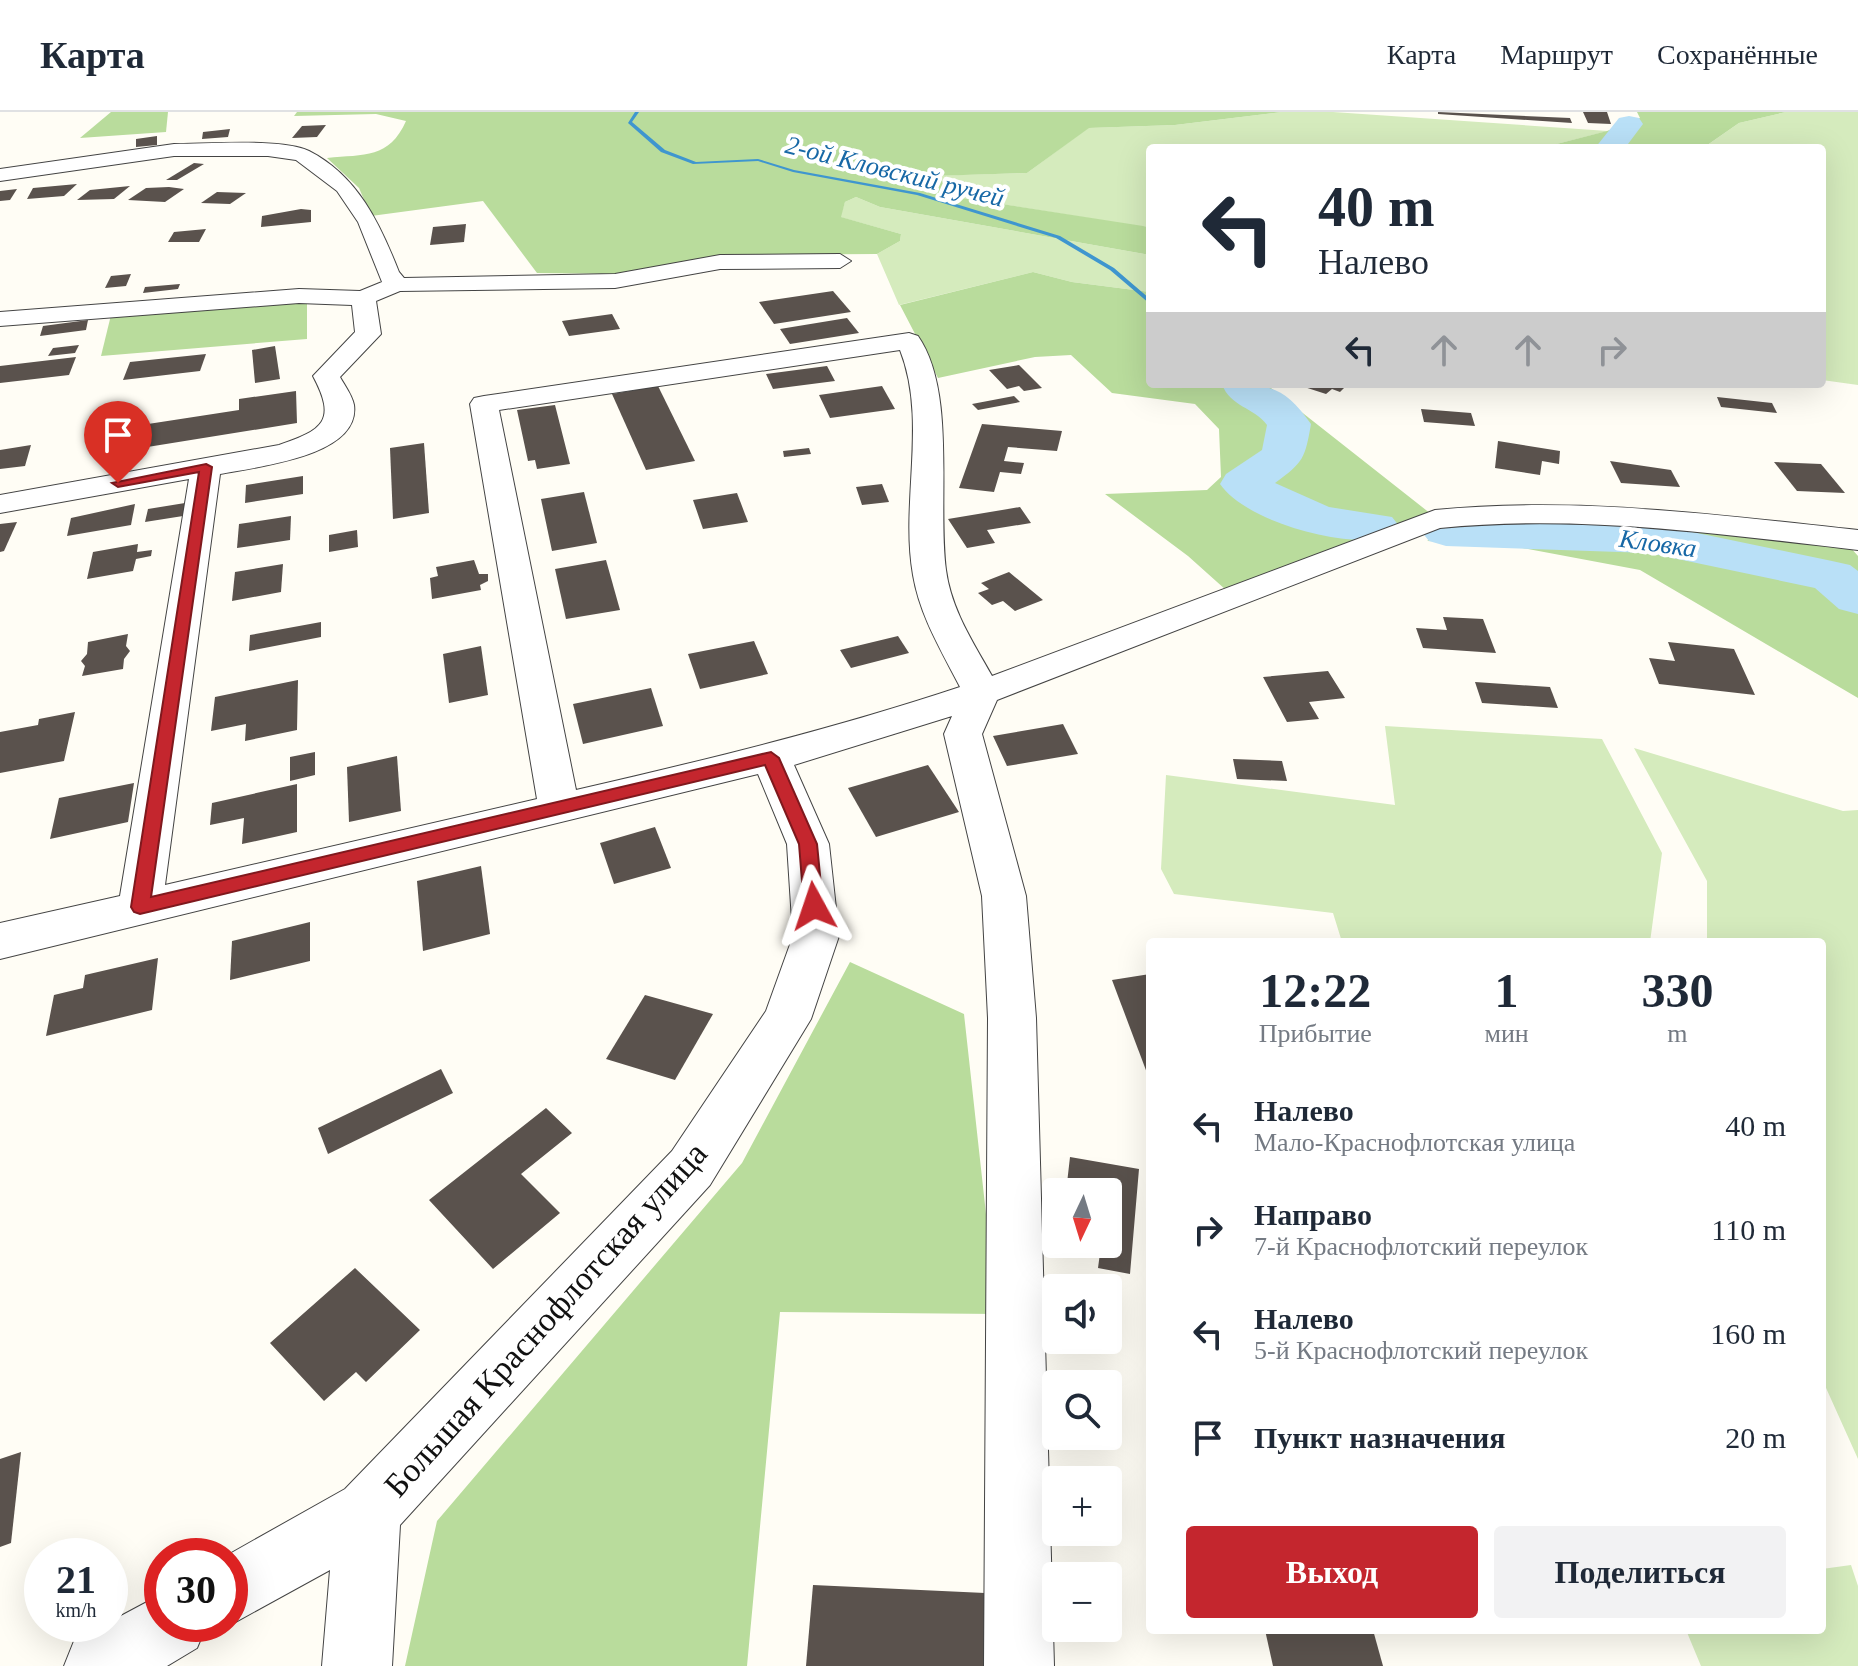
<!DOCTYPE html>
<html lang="ru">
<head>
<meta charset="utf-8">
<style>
	body { margin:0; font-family:Georgia,serif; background:#f2f2f3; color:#1f2937; height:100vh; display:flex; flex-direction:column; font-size:30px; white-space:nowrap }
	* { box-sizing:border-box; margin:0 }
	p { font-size:26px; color:#747a83 }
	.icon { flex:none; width:44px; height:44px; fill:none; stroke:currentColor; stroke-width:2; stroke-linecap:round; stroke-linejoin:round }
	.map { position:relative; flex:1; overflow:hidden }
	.panel { position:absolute; left:1146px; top:826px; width:680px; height:696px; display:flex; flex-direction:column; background:#fff; border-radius:8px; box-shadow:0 8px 32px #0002 }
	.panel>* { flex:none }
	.banner { position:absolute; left:1146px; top:32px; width:680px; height:244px; border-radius:8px; box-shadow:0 8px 32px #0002; background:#fff; color:#1f2937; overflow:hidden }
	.needle { width:52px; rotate:184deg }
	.fabs { position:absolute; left:1042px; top:1066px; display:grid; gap:16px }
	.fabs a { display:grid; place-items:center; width:80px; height:80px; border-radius:8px; background:#fff; box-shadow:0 8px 32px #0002; font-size:40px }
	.speed { position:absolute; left:24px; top:1426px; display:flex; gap:16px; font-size:40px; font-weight:700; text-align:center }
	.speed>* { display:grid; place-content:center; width:104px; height:104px; border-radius:50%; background:#fff; box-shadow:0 8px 32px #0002; line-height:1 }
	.speed small { font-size:20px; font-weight:400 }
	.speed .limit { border:12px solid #d22; background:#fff; color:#111 }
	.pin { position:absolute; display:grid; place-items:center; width:68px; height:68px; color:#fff; margin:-82px -34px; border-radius:50% 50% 50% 0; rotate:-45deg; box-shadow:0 0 8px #0007 }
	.pin .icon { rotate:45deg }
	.me { position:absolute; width:88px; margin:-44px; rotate:355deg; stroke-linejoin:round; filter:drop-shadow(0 0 6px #0008) }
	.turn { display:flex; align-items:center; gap:28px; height:168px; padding:0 40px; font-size:36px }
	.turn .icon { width:104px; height:104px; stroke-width:2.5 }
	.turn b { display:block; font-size:56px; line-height:68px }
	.lanes { display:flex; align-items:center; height:76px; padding:0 40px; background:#0003; justify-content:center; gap:40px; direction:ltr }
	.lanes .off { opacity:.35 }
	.eta { display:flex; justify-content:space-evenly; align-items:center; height:136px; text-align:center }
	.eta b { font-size:48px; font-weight:600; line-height:56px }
	.action { display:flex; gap:16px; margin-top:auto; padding:16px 40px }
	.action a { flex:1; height:92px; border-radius:8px; background:#c4262e; color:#fff; font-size:32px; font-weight:600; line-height:92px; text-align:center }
	.action a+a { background:#f2f2f3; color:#1f2937 }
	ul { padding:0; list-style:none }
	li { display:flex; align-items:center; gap:24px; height:104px; padding:0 40px }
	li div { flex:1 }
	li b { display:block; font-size:30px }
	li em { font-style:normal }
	header { display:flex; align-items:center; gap:48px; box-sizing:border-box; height:112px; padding:0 40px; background:#fff; border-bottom:2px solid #e0e1e3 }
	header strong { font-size:38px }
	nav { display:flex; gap:44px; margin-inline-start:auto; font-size:28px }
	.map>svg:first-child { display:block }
</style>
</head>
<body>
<header>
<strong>Карта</strong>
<nav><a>Карта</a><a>Маршрут</a><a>Сохранённые</a></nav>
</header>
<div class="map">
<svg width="1858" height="1554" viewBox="0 0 1858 1554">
	<rect width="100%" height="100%" fill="#fffdf5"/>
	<g fill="#d5ebbd">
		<polygon points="1282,0 1333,0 1608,19 1541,36 1150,36 1150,116 963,86 891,65 1027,61 1088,16 1175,13"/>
		<polygon points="1786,0 1858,0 1858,273 1822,268 1822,36 1703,36 1739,11"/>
		<polygon points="856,85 880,95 1150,143 1150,180 1072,170 1033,160 899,193 877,142 900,129 901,122 840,105 845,90"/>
		<polygon points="1385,614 1602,627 1662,741 1650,830 1342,830 1333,801 1174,782 1161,757 1166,663 1395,693"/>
		<polygon points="1634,636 1843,699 1858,698 1858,1347 1822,1267 1822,830 1707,830 1707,769"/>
		<polygon points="1851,1453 1858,1474 1858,1554 1701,1554 1686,1518 1822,1518 1822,1457"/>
	</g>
	<g fill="#b9dc9c">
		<polygon points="111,0 168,0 166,20 80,26"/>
		<path d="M297,0H1282L1175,13L1089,16L1027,61L901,65L954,70L963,86L1143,114L1150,116V143L880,95L856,85L845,90L841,105L901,122L900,129L877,142L721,143L619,162L537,161L483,89L371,104L359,76L327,46C365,42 389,47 406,9L376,2L294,4Z"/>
		<polygon points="1637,0 1786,0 1739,11 1703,36 1541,36 1607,19 1640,6"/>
		<polygon points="1033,160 1072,170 1150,180 1150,272 1266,272 1431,402 1226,478 1188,444 1105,382 1207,378 1221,365 1219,317 1195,292 1112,281 1071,243 1035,245 938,266 900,193"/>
		<polygon points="307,190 307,227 101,244 111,203"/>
		<polygon points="1460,411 1676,412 1850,435 1858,444 1858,586 1640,458 1496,431 1427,429"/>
		<polygon points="850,850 964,902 997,1202 780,1200 747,1554 405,1554 437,1409 742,1051"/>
	</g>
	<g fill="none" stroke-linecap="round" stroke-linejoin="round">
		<polygon fill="#3f96cf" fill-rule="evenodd" points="635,0 639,0 632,10 665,38 696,50 758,47 794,58 920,81 1060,124 1114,156 1150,187 1150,192 1110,158 1056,126 917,83 793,60 758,49 693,52 661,40 628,11"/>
		<g fill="#b9e0f7" fill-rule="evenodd">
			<polygon points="1629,4 1639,6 1643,12 1625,36 1595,36 1619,6"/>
			<path d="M1222,272C1267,272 1284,273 1311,312C1305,346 1304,350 1275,371L1329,395L1392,405L1400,415L1392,425C1348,437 1247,411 1220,372L1226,362L1262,338L1267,313C1254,295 1230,295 1222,272Z"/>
			<polygon points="1446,404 1649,411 1832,449 1850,453 1858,459 1858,502 1839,497 1815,476 1649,441 1446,434 1429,429 1421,419 1429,409"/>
		</g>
	</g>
	<g fill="#5a524d">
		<polygon points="1438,0 1570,6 1572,11 1438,2"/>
		<polygon points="1583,0 1607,0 1611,12 1588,11"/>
		<polygon points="326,13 317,25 292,26 302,14"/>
		<polygon points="230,17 228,25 202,27 203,20"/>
		<polygon points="157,24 157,33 136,35 136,27"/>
		<polygon points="194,51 204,52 177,68 166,68"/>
		<polygon points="77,72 64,84 27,87 33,76"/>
		<polygon points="130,74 114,87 77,88 90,78"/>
		<polygon points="169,75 184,77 165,90 128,88 146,76"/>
		<polygon points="17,77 10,88 0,89 0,79"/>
		<polygon points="217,80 246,81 230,92 201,91"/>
		<polygon points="301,97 311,98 311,110 261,115 262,104"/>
		<polygon points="466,112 464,130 430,133 433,115"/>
		<polygon points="206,117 199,130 168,130 174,120"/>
		<polygon points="131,162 126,174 105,176 111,164"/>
		<polygon points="180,172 178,177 143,181 145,175"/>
		<polygon points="833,179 851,200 774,212 759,190"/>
		<polygon points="612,202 620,217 569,224 562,209"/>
		<polygon points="847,206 859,221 790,232 780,217"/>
		<polygon points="88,208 86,218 40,224 43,214"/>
		<polygon points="79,233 75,241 48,244 53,236"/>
		<polygon points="275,234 280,267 255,271 252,238"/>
		<polygon points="206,242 200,259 123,268 130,250"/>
		<polygon points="76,245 69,263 0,271 0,254"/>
		<polygon points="1019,253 1042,276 1024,279 1019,274 1007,277 989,258"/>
		<polygon points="827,254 835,269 773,277 766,262"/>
		<polygon points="1295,272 1348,272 1340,280 1332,277 1326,282"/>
		<polygon points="658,274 695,349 646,358 612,282"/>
		<polygon points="882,274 895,297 830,306 819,283"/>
		<polygon points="296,279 297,311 104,342 109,318 239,298 239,287"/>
		<polygon points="1014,284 1020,290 978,298 972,292"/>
		<polygon points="1717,285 1772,291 1777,301 1721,295"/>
		<polygon points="555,293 570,352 537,357 535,348 528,349 517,298"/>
		<polygon points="1421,297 1471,301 1475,314 1424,310"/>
		<polygon points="982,312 1062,319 1057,339 1008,335 1004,349 1024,351 1021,362 1000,360 994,380 959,376"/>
		<polygon points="1498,329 1560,339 1559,352 1542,349 1540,363 1495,356"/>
		<polygon points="424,331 429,401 393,407 390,336"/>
		<polygon points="31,333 25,354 0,357 0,338"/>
		<polygon points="809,336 811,342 784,345 783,339"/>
		<polygon points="1610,349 1671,358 1680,375 1621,371"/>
		<polygon points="1774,350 1821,352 1845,381 1797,379"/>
		<polygon points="303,364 303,382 245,391 246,373"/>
		<polygon points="882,372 889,390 862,393 856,375"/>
		<polygon points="584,380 597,431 552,439 541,387"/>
		<polygon points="737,381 748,410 703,417 693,388"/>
		<polygon points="185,391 183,404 145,410 148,397"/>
		<polygon points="135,392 131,413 67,424 71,406"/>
		<polygon points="1020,395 1031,411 987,418 995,431 967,436 948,407"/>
		<polygon points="291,404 290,428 237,436 239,412"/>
		<polygon points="17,410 4,439 0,440 0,412"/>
		<polygon points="357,418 358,435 329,440 329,423"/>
		<polygon points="138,432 137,440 152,438 151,444 136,447 133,459 87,467 93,440"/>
		<polygon points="474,448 479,462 488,462 488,469 480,473 481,478 432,487 430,466 438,464 436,455"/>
		<polygon points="606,448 620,498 566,507 555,457"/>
		<polygon points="283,452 281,480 232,489 235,460"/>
		<polygon points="1009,460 1043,488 1015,499 1003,489 992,493 978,481 989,477 981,471"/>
		<polygon points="1443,505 1483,507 1496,541 1423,536 1416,516 1447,518"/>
		<polygon points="321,510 321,525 249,539 250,523"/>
		<polygon points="128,522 126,534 130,539 124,547 123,557 82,564 85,554 81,549 87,542 88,530"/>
		<polygon points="898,524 909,541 851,556 840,538"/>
		<polygon points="754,529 768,562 700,577 688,542"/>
		<polygon points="1668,530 1734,537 1755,583 1659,572 1649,546 1675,549"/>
		<polygon points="481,534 488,583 449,591 443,542"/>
		<polygon points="1328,559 1345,586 1309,590 1319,607 1287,610 1263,565"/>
		<polygon points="298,568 297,618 245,629 246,612 211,619 215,585"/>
		<polygon points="1475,570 1550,575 1558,596 1482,591"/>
		<polygon points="651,576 663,614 583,632 573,592"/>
		<polygon points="75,600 64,649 0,661 0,620 38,613 39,607"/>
		<polygon points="1063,612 1078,642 1007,654 993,624"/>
		<polygon points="315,640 315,663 290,669 290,645"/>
		<polygon points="397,644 401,699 349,710 347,655"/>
		<polygon points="1233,647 1282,649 1287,669 1237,667"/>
		<polygon points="928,653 959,700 876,725 848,676"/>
		<polygon points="134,671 128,710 50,727 59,686"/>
		<polygon points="297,672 297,720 242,732 244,706 210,713 212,691"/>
		<polygon points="655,715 671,756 614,772 600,731"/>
		<polygon points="481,754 490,822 423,839 417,769"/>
		<polygon points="310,810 310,849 230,868 232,829"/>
		<polygon points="158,846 152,898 46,924 54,883 83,876 85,863"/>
		<polygon points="1150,862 1150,961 1147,961 1112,868"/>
		<polygon points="645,883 713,902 675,968 606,947"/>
		<polygon points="441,957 453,981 328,1042 318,1016"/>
		<polygon points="546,996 572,1021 521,1062 560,1101 493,1157 429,1088"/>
		<polygon points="1070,1045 1139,1057 1130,1162 1098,1156 1100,1141 1056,1134 1108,1132 1108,1080 1066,1080"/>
		<polygon points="355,1156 420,1218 366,1270 356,1260 324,1289 270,1231"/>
		<polygon points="21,1340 11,1431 0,1435 0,1347"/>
		<polygon points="813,1473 985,1481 985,1554 806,1554"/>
		<polygon points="1265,1518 1373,1518 1383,1554 1273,1554"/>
	</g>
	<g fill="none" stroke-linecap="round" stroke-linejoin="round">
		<defs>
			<g id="minor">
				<path d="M174,32C206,32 283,26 309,39C358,64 380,112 399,160L404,166L615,162L720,143L840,142L851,149L840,156L720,157L615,176L400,179L376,189L381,222L340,265C345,274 352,283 354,293C361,345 254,355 220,362L165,773L537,687L470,292L474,286L484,284L909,221L918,224C957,280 937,390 946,458C951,497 973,530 992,564L1435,398C1577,384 1717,403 1858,418V438C1719,422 1580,402 1440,416L997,588L982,622L1026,784L1036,906L1054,1554H984L988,906L982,784L944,622L952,604L794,653L829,732L839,824L811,907L710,1073L400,1413L392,1554H322L330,1458L230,1513L228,1512L230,1444H226L345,1377L672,1039L766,899L793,824L787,732L758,662L0,847V811L120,784L189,367L0,401V383L279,333C323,318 337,309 313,264L355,220L352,193L299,191L0,214V200L299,177L360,179L382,170L358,110L337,79L296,48L268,44H174L0,69V57ZM900,238C928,309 900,389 913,463C920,504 941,538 960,575C834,617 706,648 576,678L499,298Z"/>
				<polygon points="162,1482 162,1512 207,1512 197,1536 167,1554 64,1554 74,1529"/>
			</g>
		</defs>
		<use href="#minor" stroke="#444" stroke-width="2"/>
		<use href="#minor" fill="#fff" fill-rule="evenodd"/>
	</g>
	<polygon fill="#c4262e" stroke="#7f191e" stroke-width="2" points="206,352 212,355 151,785 771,640 779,646 817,732 823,794 820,799 807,799 804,794 799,732 765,653 140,802 134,800 131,795 199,360 118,375 112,371"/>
	<g text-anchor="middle" stroke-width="8" stroke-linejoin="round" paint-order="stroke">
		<g font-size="26" font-style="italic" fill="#1768a6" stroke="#fff">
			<text transform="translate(895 59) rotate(14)" y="9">2-ой Кловский ручей</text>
			<text transform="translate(1658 431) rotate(8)" y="9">Кловка</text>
		</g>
		<g font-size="34" fill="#111" stroke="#fff">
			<text transform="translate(545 1207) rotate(-48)" y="12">Большая Краснофлотская улица</text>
		</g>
	</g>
</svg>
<div class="fabs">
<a><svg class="needle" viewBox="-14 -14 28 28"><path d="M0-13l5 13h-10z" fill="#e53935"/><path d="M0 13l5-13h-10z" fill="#747a83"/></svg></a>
<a><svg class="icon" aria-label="sound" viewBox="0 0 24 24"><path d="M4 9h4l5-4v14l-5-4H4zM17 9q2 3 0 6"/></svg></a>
<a><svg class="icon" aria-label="search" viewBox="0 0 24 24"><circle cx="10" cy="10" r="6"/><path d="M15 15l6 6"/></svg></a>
<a>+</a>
<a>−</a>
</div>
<div class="speed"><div>21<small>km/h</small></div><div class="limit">30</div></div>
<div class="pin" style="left:118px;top:371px;background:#d93025"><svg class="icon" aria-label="arrive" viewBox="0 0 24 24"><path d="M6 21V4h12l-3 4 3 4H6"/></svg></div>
<svg class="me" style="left:814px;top:794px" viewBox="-20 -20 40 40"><path d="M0-17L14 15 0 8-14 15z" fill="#c4262e" stroke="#fff" stroke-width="4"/></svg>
<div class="banner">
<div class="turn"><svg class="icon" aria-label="left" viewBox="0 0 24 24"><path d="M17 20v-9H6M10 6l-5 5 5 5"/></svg><div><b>40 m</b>Налево</div></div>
<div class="lanes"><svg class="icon" aria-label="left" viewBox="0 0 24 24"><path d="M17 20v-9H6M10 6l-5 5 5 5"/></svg><svg class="icon off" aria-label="ahead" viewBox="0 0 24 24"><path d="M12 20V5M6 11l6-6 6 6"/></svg><svg class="icon off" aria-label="ahead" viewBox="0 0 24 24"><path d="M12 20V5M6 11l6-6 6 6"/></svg><svg class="icon off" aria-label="right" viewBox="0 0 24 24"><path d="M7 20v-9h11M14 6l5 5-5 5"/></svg></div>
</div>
<section class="panel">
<div class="eta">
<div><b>12:22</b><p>Прибытие</p></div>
<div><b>1</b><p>мин</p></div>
<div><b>330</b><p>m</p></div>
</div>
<ul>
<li><svg class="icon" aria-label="left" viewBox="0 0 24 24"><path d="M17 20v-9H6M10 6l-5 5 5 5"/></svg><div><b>Налево</b><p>Мало-Краснофлотская улица</p></div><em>40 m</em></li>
<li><svg class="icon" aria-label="right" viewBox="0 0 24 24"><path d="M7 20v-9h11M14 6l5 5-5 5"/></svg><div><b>Направо</b><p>7-й Краснофлотский переулок</p></div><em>110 m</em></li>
<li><svg class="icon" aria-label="left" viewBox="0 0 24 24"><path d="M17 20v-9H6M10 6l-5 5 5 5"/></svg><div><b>Налево</b><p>5-й Краснофлотский переулок</p></div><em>160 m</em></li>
<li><svg class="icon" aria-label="arrive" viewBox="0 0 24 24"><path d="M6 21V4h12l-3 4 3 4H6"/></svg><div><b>Пункт назначения</b></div><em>20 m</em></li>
</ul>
<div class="action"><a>Выход</a><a>Поделиться</a></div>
</section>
</div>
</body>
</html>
